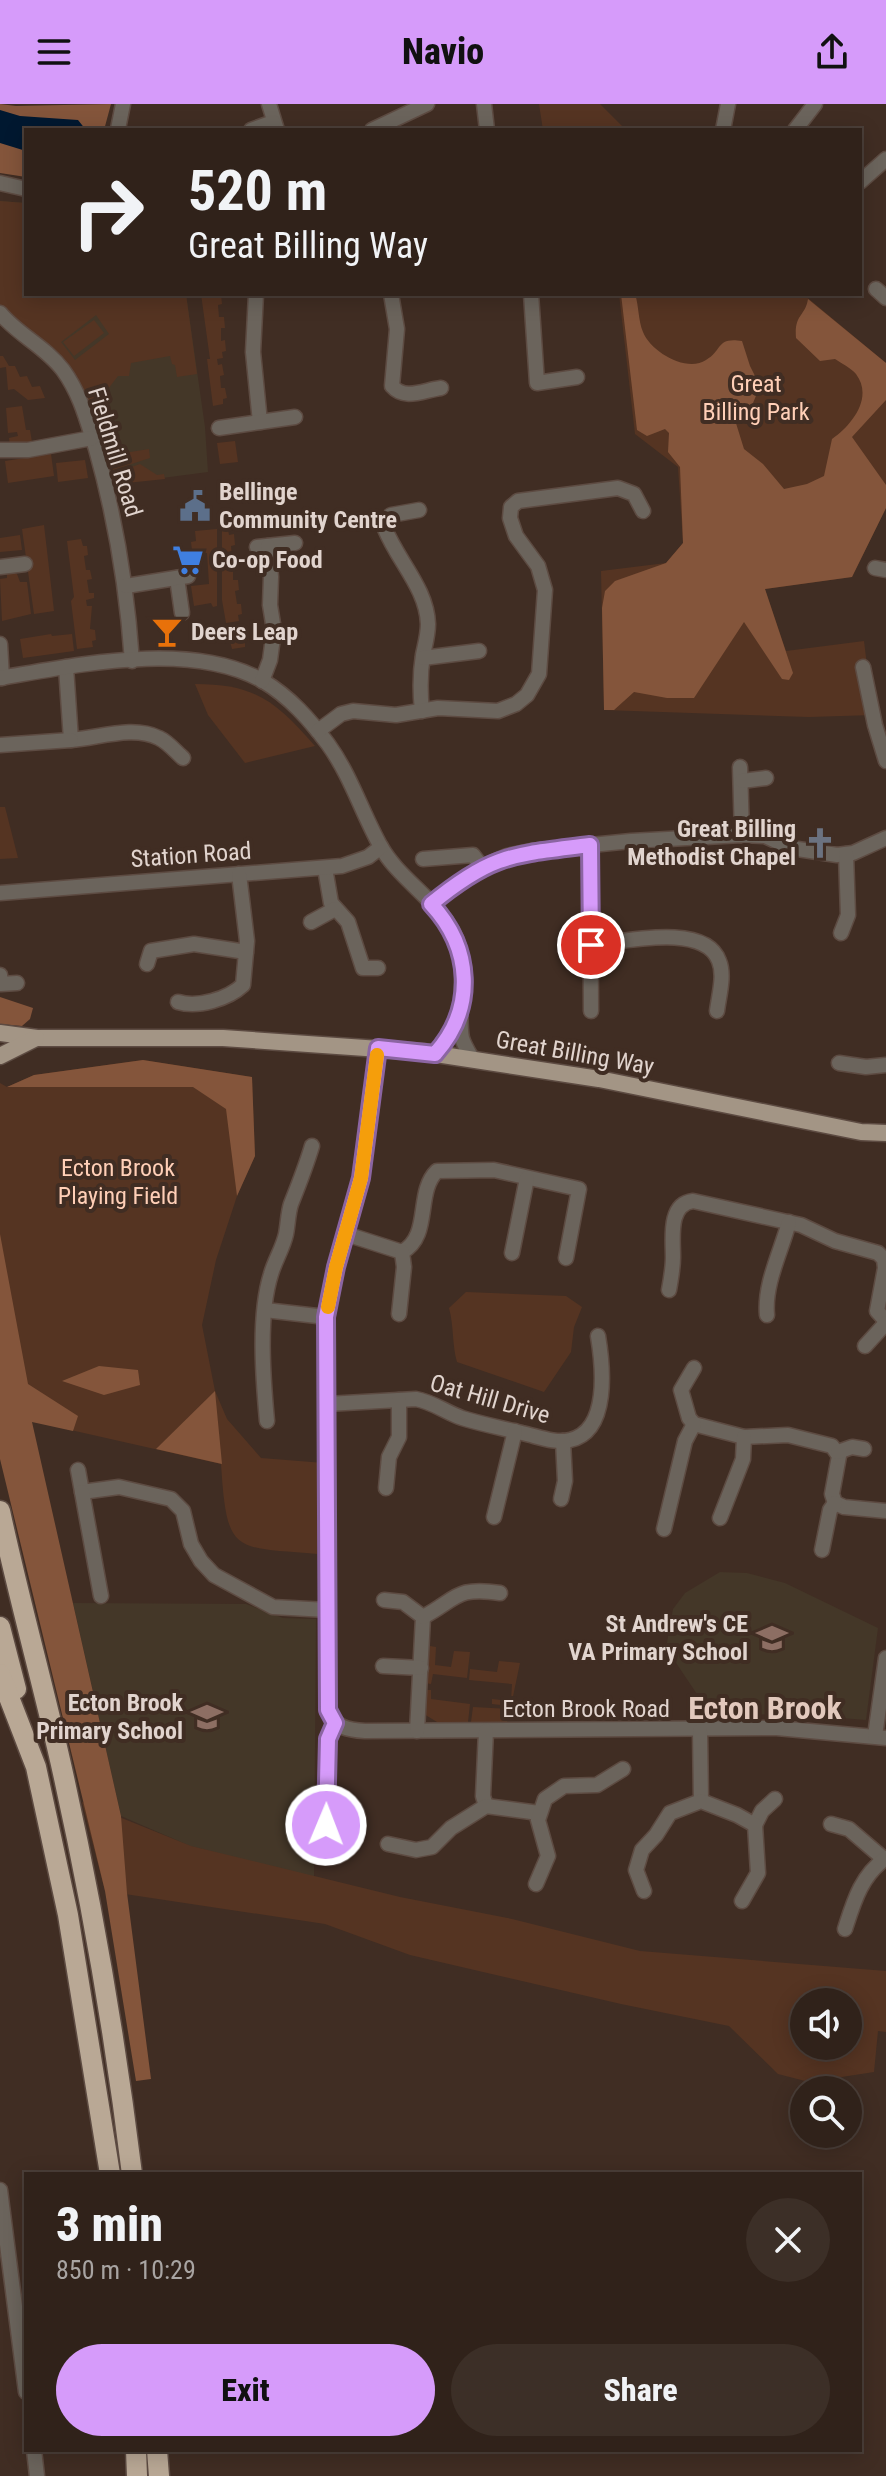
<!DOCTYPE html>
<html lang="en">
<head>
<meta charset="utf-8">
<style>
	body { margin:0; font-family:"Roboto Condensed",sans-serif; background:#3c2f27; color:#f1f3f6; height:100vh; display:flex; flex-direction:column; font-size:30px; white-space:nowrap }
	* { box-sizing:border-box; margin:0 }
	p { font-size:26px; color:#a8a4a2 }
	.icon { flex:none; width:44px; height:44px; fill:none; stroke:currentColor; stroke-width:2; stroke-linecap:round; stroke-linejoin:round }
	.map { position:relative; flex:1; overflow:hidden }
	.sheet { position:absolute; left:24px; top:2068px; width:838px; height:280px; display:flex; flex-direction:column; background:#30221a; border-radius:0px; box-shadow:0 4px 20px #0003,0 0 0 2px #4b3f39 }
	.sheet>* { flex:none }
	.banner { position:absolute; left:24px; top:24px; width:838px; height:168px; border-radius:0px; box-shadow:0 4px 20px #0003,0 0 0 2px #4b3f39; background:#30221a; color:#f1f3f6; overflow:hidden }
	.controls { position:absolute; left:790px; top:1884px; display:grid; gap:16px }
	.controls a { display:grid; place-items:center; width:72px; height:72px; border-radius:50%; background:#30221a; box-shadow:0 4px 20px #0003,0 0 0 2px #4b3f39; font-size:40px }
	.pin { position:absolute; display:grid; place-items:center; width:68px; height:68px; color:#fff; margin:-34px; border:4px solid #fff; border-radius:50%; box-shadow:0 2px 8px #0007 }
	.me { position:absolute; width:88px; margin:-44px; rotate:1deg; stroke-linejoin:round; filter:drop-shadow(0 0 6px #0008) }
	.turn { display:flex; align-items:center; gap:28px; height:168px; padding:0 32px; font-size:36px }
	.turn .icon { width:104px; height:104px; stroke-width:2.5 }
	.turn b { display:block; font-size:56px; line-height:68px }
	.round { display:grid; place-items:center; flex:none; width:84px; height:84px; border-radius:42px; background:#3c2f27 }
	.summary { display:flex; align-items:center; justify-content:space-between; height:136px; padding:0 32px }
	h1 { font-size:48px; font-weight:800; line-height:60px }
	.primary-button { display:flex; gap:16px; margin-top:auto; padding:16px 32px }
	.primary-button a { flex:1; height:92px; border-radius:48px; background:#d69bfa; color:#111; font-size:32px; font-weight:800; line-height:92px; text-align:center }
	.primary-button a+a { background:#3c2f27; color:#f1f3f6 }
	header { display:flex; justify-content:space-between; align-items:center; height:104px; padding:0 32px; background:#d69bfa; color:#111; font-size:36px; font-weight:800 }
	.map>svg:first-child { display:block }
</style>
</head>
<body>
<header><svg class="icon" aria-label="menu" viewBox="0 0 24 24"><path d="M4 6h16M4 12h16M4 18h16"/></svg>Navio<svg class="icon" aria-label="share" viewBox="0 0 24 24"><path d="M12 15V3M7 8l5-5 5 5M5 13v7h14v-7"/></svg></header>
<div class="map">
<svg width="886" height="2372" viewBox="0 0 886 2372">
	<rect width="100%" height="100%" fill="#402d23"/>
	<g fill="#443728">
		<polygon points="0,97 26,99 26,190 186,190 205,323 208,368 117,380 112,361 115,347 111,328 101,320 88,288 24,219"/>
		<polygon points="720,1468 747,1469 785,1479 878,1524 866,1616 792,1610 740,1611 707,1605 666,1544 673,1505 685,1489"/>
		<polygon points="73,1499 246,1500 283,1514 316,1515 314,1774 190,1742 121,1712"/>
	</g>
	<g fill="#553422" fill-rule="evenodd">
		<polygon points="539,0 600,0 626,26 543,26"/>
		<path d="M0,97L26,99V190H186L197,270L177,273L175,261L172,260L170,252L131,259L129,272H118C103,291 100,295 104,318L113,317L115,330H100L77,276L0,202ZM96,211L109,230L75,256L61,238Z"/>
		<polygon points="201,190 221,190 222,200 218,201 219,213 224,213 225,224 221,224 221,237 225,236 226,247 222,248 223,254 217,255 218,261 222,260 224,271 220,272 221,284 225,284 227,294 223,295 223,300 213,302 207,255 210,255"/>
		<polygon points="619,190 803,190 886,259 886,404 852,473 765,485 786,547 864,537 873,611 809,613 604,606 601,467 666,459 683,439 678,363 635,330"/>
		<polygon points="94,216 104,229 74,252 63,238"/>
		<polygon points="0,252 3,252 9,262 15,262 20,273 27,272 32,283 40,282 45,294 28,296 14,285 8,286 6,263 0,264"/>
		<polygon points="22,302 26,326 30,326 32,338 10,343 9,334 18,332 17,328 8,329 6,304"/>
		<polygon points="235,337 238,358 220,360 217,339"/>
		<polygon points="114,340 117,340 118,350 149,345 150,354 113,366"/>
		<polygon points="51,350 54,372 8,379 5,357"/>
		<polygon points="85,356 88,374 58,378 56,359"/>
		<polygon points="140,360 157,371 164,370 165,375 117,380 114,369"/>
		<polygon points="44,421 54,507 34,510 22,425"/>
		<polygon points="217,425 217,502 213,503 211,499 194,502 191,482 209,480 207,449 201,449 200,445 192,446 191,438 196,437 195,427"/>
		<polygon points="222,425 228,425 229,431 234,430 235,441 231,442 232,453 237,453 238,464 233,464 233,476 238,476 239,486 235,487 237,500 241,500 242,510 238,511 239,517 226,519 222,496"/>
		<polygon points="20,431 22,446 0,448 0,434"/>
		<polygon points="81,435 83,442 87,442 88,451 84,452 86,466 90,466 92,475 87,476 89,489 94,489 94,494 86,496 87,502 92,502 90,525 95,526 96,536 92,537 93,543 77,545 71,497 74,493 67,437"/>
		<polygon points="7,466 17,470 20,478 27,478 31,510 2,517 0,475 7,474"/>
		<polygon points="243,520 243,527 248,526 249,536 245,537 245,543 232,545 226,522"/>
		<polygon points="51,530 52,532 72,530 74,547 23,554 20,535"/>
		<path d="M195,580C256,580 276,598 315,642L245,659L208,611Z"/>
		<polygon points="0,703 5,703 18,754 0,755"/>
		<path d="M143,956L252,973L255,1052L237,1092L216,1156L202,1221L215,1287L227,1315L261,1354L324,1359L317,1450C232,1443 227,1450 221,1360L0,1310V979L7,983L34,971Z"/>
		<path d="M466,1188L566,1192L582,1203L574,1223L571,1248L544,1288L457,1258C452,1241 454,1222 449,1204Z"/>
		<polygon points="430,1542 436,1543 435,1561 451,1563 454,1547 470,1548 467,1574 433,1570 431,1580 425,1579"/>
		<polygon points="499,1557 520,1559 511,1602 492,1600 492,1595 511,1597 512,1580 469,1576 470,1565 497,1568"/>
		<polygon points="427,1586 431,1586 431,1595 470,1600 468,1618 437,1618 424,1610 424,1587"/>
		<polygon points="473,1603 510,1605 507,1618 471,1618"/>
		<path d="M82,1698L191,1742L400,1793L512,1815L640,1847L886,1867V1928L878,1927L874,1968L809,1978L778,1970L729,1922L621,1900L410,1851L325,1820L105,1787ZM804,1898H848V1942H804Z"/>
	</g>
	<g fill="#84553b">
		<polygon points="0,0 16,2 111,0 104,26 26,26 26,73 0,69"/>
		<path d="M621,190H635C639,202 638,216 643,228C651,248 687,269 706,256C723,246 716,233 742,237L750,262L760,282L753,299L735,316L744,345L763,360L784,385L807,380L824,372L832,335C851,322 874,294 856,270C851,264 841,259 835,255L820,257L796,234C794,210 805,213 808,195L886,259V296L852,333L886,381V404L852,473L765,485L793,569L789,576L782,575L744,518L694,594H667L634,588L614,606H604L602,504L605,487L615,477L666,459L683,439L680,363L668,348L669,329L665,325L647,332L637,326Z"/>
		<polygon points="0,893 33,904 30,915 22,922 0,920"/>
		<polygon points="143,956 252,973 255,1052 237,1092 226,1005 193,983 7,983 34,971"/>
		<polygon points="0,1130 28,1280 78,1312 73,1327 32,1318 121,1712 127,1789 151,1975 136,1977 105,1787 0,1355"/>
		<polygon points="99,1262 138,1266 140,1281 104,1291 62,1277"/>
		<polygon points="215,1287 222,1360 156,1345"/>
	</g>
	<polygon fill="#001830" points="0,6 20,12 78,16 86,26 26,26 26,47 0,39"/>
	<g fill="none" stroke-linecap="round" stroke-linejoin="round">
		<defs>
			<g id="minor">
				<polyline points="269,0 277,26"/>
				<polyline points="484,0 487,26"/>
				<polyline points="118,25 123,0"/>
				<polyline points="251,26 273,18"/>
				<polyline points="372,26 427,0"/>
				<polyline points="723,26 728,0"/>
				<polyline points="795,26 815,0"/>
				<polyline points="860,78 886,55"/>
				<polyline points="0,79 26,85"/>
				<polyline points="876,185 886,194"/>
				<polyline points="256,190 253,248 260,318"/>
				<path d="M391,190L397,225L392,282C405,297 424,286 441,284"/>
				<polyline points="531,190 537,279 577,273"/>
				<path d="M0,209C18,231 46,243 63,266C81,291 87,317 96,345C116,416 127,484 132,557"/>
				<polyline points="219,324 295,313"/>
				<polyline points="0,346 28,346 92,334"/>
				<path d="M419,406L391,411L385,425C398,457 427,485 428,520C428,531 425,541 423,551C420,569 420,588 422,607"/>
				<polyline points="257,443 295,439"/>
				<polyline points="0,463 25,460"/>
				<polyline points="875,464 886,466"/>
				<polyline points="177,474 182,509"/>
				<polyline points="126,482 188,472"/>
				<polyline points="0,540 2,574"/>
				<polyline points="423,554 479,547"/>
				<path d="M66,563L71,636C99,634 133,621 159,634C168,638 176,648 183,654"/>
				<polyline points="863,563 875,621 886,657"/>
				<path d="M0,574C78,561 191,536 263,577C290,593 310,616 328,640C351,672 362,709 381,743C401,778 443,799 457,837C469,869 456,902 462,934C464,941 469,949 473,956"/>
				<polyline points="262,577 270,556 274,526 270,501 271,473 268,442"/>
				<polyline points="318,627 341,610 353,607 396,611 438,604 498,607 516,600 527,591 539,570 545,486 538,462 516,432 510,414 511,403 518,397 618,384 634,390 643,407"/>
				<polyline points="0,641 71,636"/>
				<polyline points="740,663 742,731"/>
				<polyline points="742,677 766,674"/>
				<polyline points="590,741 591,907"/>
				<polyline points="423,755 473,751 482,763"/>
				<polyline points="325,764 331,799 348,818 363,864 378,864"/>
				<polyline points="0,789 342,762 368,753 381,743"/>
				<polyline points="431,800 482,763 507,752 531,747 631,737 742,731 765,732 791,744 837,751 853,749 886,734"/>
				<polyline points="311,818 335,805"/>
				<polyline points="841,829 848,811 846,750"/>
				<path d="M591,841C623,838 705,818 719,857C725,871 719,891 717,907"/>
				<polyline points="147,860 151,847 194,840 246,848"/>
				<polyline points="0,871 1,880 17,879"/>
				<path d="M178,898C198,904 228,895 243,881L247,837L239,770"/>
				<path d="M378,944L361,1074L336,1163L326,1213L328,1606C334,1624 349,1626 365,1627L777,1624L886,1634"/>
				<polyline points="435,950 448,935 460,909"/>
				<polyline points="839,959 866,963 886,961"/>
				<path d="M346,1130L402,1148C432,1132 415,1088 437,1067L494,1066L579,1085L566,1154"/>
				<polyline points="512,1149 527,1074"/>
				<path d="M669,1186C671,1175 673,1164 673,1153C673,1134 668,1100 693,1097L801,1121L835,1137L878,1149L884,1155L885,1164L877,1207L886,1217"/>
				<polyline points="265,1206 326,1213"/>
				<polyline points="399,1210 404,1163 402,1148"/>
				<path d="M767,1211C764,1180 781,1148 789,1118"/>
				<polyline points="865,1242 886,1219"/>
				<polyline points="694,1264 681,1286 689,1314 694,1320 744,1333 788,1331 832,1342 839,1352 832,1390 835,1399 844,1403 886,1407"/>
				<path d="M327,1300L416,1295C433,1298 445,1308 462,1314C481,1320 502,1324 522,1329C537,1332 555,1340 570,1336C610,1327 603,1262 598,1232"/>
				<path d="M267,1317C263,1274 258,1211 271,1170C275,1156 283,1144 286,1130C288,1120 288,1109 291,1100C299,1080 306,1062 312,1042"/>
				<polyline points="838,1348 852,1343 864,1345"/>
				<polyline points="78,1366 82,1388 119,1383 171,1395 183,1407 191,1440 201,1457 214,1471 273,1503 327,1506"/>
				<polyline points="386,1384 389,1353 399,1333 399,1296"/>
				<polyline points="82,1388 101,1492"/>
				<polyline points="561,1395 565,1377 563,1337"/>
				<polyline points="494,1413 515,1327"/>
				<polyline points="720,1414 743,1355 744,1333"/>
				<polyline points="664,1425 685,1337 694,1320"/>
				<polyline points="822,1446 830,1406 835,1399"/>
				<polyline points="384,1496 403,1498 423,1513 417,1627"/>
				<path d="M423,1513C457,1495 456,1482 500,1489"/>
				<polyline points="383,1562 421,1564"/>
				<polyline points="486,1627 483,1692 486,1702"/>
				<polyline points="700,1627 701,1697"/>
				<polyline points="875,1632 886,1554"/>
				<polyline points="831,1720 849,1725 884,1755"/>
				<polyline points="755,1721 762,1707 775,1695"/>
				<polyline points="388,1740 416,1746 432,1743 451,1724 486,1702 539,1709"/>
				<polyline points="325,1749 328,1635 335,1619"/>
				<polyline points="536,1780 548,1752 538,1716 545,1695 564,1682 597,1681 623,1665"/>
				<polyline points="644,1787 636,1766 642,1746 656,1731 670,1709 701,1697 737,1711 755,1721 758,1769 742,1797"/>
				<path d="M845,1825C854,1797 861,1772 886,1754"/>
				<polyline points="0,2086 26,2288"/>
				<polyline points="34,2346 37,2372"/>
			</g>
			<g id="major">
				<polyline points="0,929 37,934 223,934 423,948 599,975 861,1028 886,1029"/>
				<polyline points="0,952 36,934"/>
			</g>
			<g id="highway">
				<path d="M0,1407C18,1491 41,1573 60,1656C91,1793 115,1931 132,2070"/>
				<polyline points="0,1523 16,1585"/>
				<polyline points="0,1570 36,1663 68,1811 110,2070"/>
				<polyline points="136,2346 137,2372"/>
				<polyline points="157,2346 159,2372"/>
			</g>
		</defs>
		<use href="#minor" stroke="#5d4b42" stroke-width="17"/>
		<use href="#major" stroke="#5d4b42" stroke-width="19"/>
		<use href="#highway" stroke="#5d4b42" stroke-width="23"/>
		<use href="#minor" stroke="#6b645c" stroke-width="14"/>
		<use href="#major" stroke="#a39585" stroke-width="16"/>
		<use href="#highway" stroke="#b9a895" stroke-width="20"/>
	</g>
	<g fill="none" stroke-linecap="round" stroke-linejoin="round">
		<defs>
			<path id="route" d="M326,1721L328,1635L335,1619L328,1606L326,1213L336,1163L361,1074L378,944L435,950C476,904 472,844 431,800C493,749 513,751 590,741L591,841"/>
		</defs>
		<use href="#route" stroke="#8b65a2" stroke-width="20"/>
		<use href="#route" stroke="#d69bfa" stroke-width="14"/>
		<polyline stroke="#f59e0b" stroke-width="14" points="328,1203 336,1163 361,1074 377,951"/>
	</g>
	<defs>
		<symbol id="civic-bare" viewBox="-9 -9 18 18"><path d="M-.6-6.5H3V-4.5H.6V-3L4-1V1h2V6H-6V1h2V-1L-.6-3ZM-1.2 2.5V6h2.4V2.5Z" fill="#5c6f8a" stroke="#402d23" stroke-width="2.5" paint-order="stroke"/></symbol>
		<symbol id="supermarket-bare" viewBox="-9 -9 18 18"><path d="M-6-5.5h2.5l.6 2H6L4.5 2H-2.5L-4.4-4H-6ZM-1.5 3.2a1.3 1.3 0 1 0 .1 0ZM3 3.2a1.3 1.3 0 1 0 .1 0Z" fill="#3f7fe0" stroke="#402d23" stroke-width="2.5" paint-order="stroke"/></symbol>
		<symbol id="bar-bare" viewBox="-9 -9 18 18"><path d="M-6-5H6L.8 .8V4.5H3.5V6h-7V4.5H-.8V.8Z" fill="#e8710a" stroke="#402d23" stroke-width="2.5" paint-order="stroke"/></symbol>
		<symbol id="church-bare" viewBox="-9 -9 18 18"><path d="M-1.2-6h2.4v3.5h3.3v2.4h-3.3V6h-2.4V-.1h-3.3v-2.4h3.3Z" fill="#6b7280" stroke="#402d23" stroke-width="2.5" paint-order="stroke"/></symbol>
		<symbol id="school-bare" viewBox="-9 -9 18 18"><path d="M0-5L7-2L0 1L-7-2ZM-4 1L0 2.5L4 1V4Q0 6-4 4Z" fill="#8d6e63" stroke="#402d23" stroke-width="2.5" paint-order="stroke"/></symbol>
	</defs>
	<g fill-rule="evenodd">
		<use href="#civic-bare" x="173" y="380" width="44" height="44"/>
		<use href="#supermarket-bare" x="166" y="434" width="44" height="44"/>
		<use href="#bar-bare" x="145" y="506" width="44" height="44"/>
		<use href="#church-bare" x="798" y="717" width="44" height="44"/>
		<use href="#school-bare" x="750" y="1512" width="44" height="44"/>
		<use href="#school-bare" x="185" y="1591" width="44" height="44"/>
	</g>
	<g text-anchor="middle" stroke-width="8" stroke-linejoin="round" paint-order="stroke">
		<g font-size="24" fill="#ffcfb7" stroke="#402d23">
			<text x="756" y="288">Great<tspan x="756" dy="28">Billing Park</tspan></text>
			<text x="118" y="1072">Ecton Brook<tspan x="118" dy="28">Playing Field</tspan></text>
		</g>
		<g font-size="24" fill="#e1d4ce" stroke="#402d23">
			<text transform="translate(115 348) rotate(73)" y="8">Fieldmill Road</text>
			<text transform="translate(191 751) rotate(-4)" y="8">Station Road</text>
			<text transform="translate(575 949) rotate(10)" y="8">Great Billing Way</text>
			<text transform="translate(490 1295) rotate(16)" y="8">Oat Hill Drive</text>
			<text x="586" y="1613">Ecton Brook Road</text>
		</g>
		<g font-size="24" font-weight="bold" fill="#e1d4ce" stroke="#402d23" text-anchor="start">
			<text x="219" y="396">Bellinge<tspan x="219" dy="28">Community Centre</tspan></text>
			<text x="212" y="464">Co-op Food</text>
			<text x="191" y="536">Deers Leap</text>
			<text x="796" y="733" text-anchor="end">Great Billing<tspan x="796" dy="28">Methodist Chapel</tspan></text>
			<text x="748" y="1528" text-anchor="end">St Andrew's CE<tspan x="748" dy="28">VA Primary School</tspan></text>
			<text x="183" y="1607" text-anchor="end">Ecton Brook<tspan x="183" dy="28">Primary School</tspan></text>
		</g>
		<g font-size="32" font-weight="bold" fill="#e2c9bd" stroke="#402d23">
			<text x="765" y="1615">Ecton Brook</text>
		</g>
	</g>
</svg>
<div class="controls">
<a><svg class="icon" aria-label="sound" viewBox="0 0 24 24"><path d="M4 9h4l5-4v14l-5-4H4zM17 9q2 3 0 6"/></svg></a>
<a><svg class="icon" aria-label="search" viewBox="0 0 24 24"><circle cx="10" cy="10" r="6"/><path d="M15 15l6 6"/></svg></a>
</div>
<div class="pin" style="left:591px;top:841px;background:#d93025"><svg class="icon" aria-label="arrive" viewBox="0 0 24 24"><path d="M6 21V4h12l-3 4 3 4H6"/></svg></div>
<svg class="me" style="left:326px;top:1721px" viewBox="-20 -20 40 40"><circle r="17" fill="#d69bfa" stroke="#fff" stroke-width="3"/><path d="M0-11L8 9 0 5-8 9z" fill="#fff"/></svg>
<div class="banner">
<div class="turn"><svg class="icon" aria-label="right" viewBox="0 0 24 24"><path d="M7 20v-9h11M14 6l5 5-5 5"/></svg><div><b>520 m</b>Great Billing Way</div></div>
</div>
<section class="sheet">
<div class="summary"><div><h1>3 min</h1><p>850 m · 10:29</p></div><a class="round"><svg class="icon" aria-label="close" viewBox="0 0 24 24"><path d="M6 6l12 12M18 6L6 18"/></svg></a></div>
<div class="primary-button"><a>Exit</a><a>Share</a></div>
</section>
</div>
</body>
</html>
